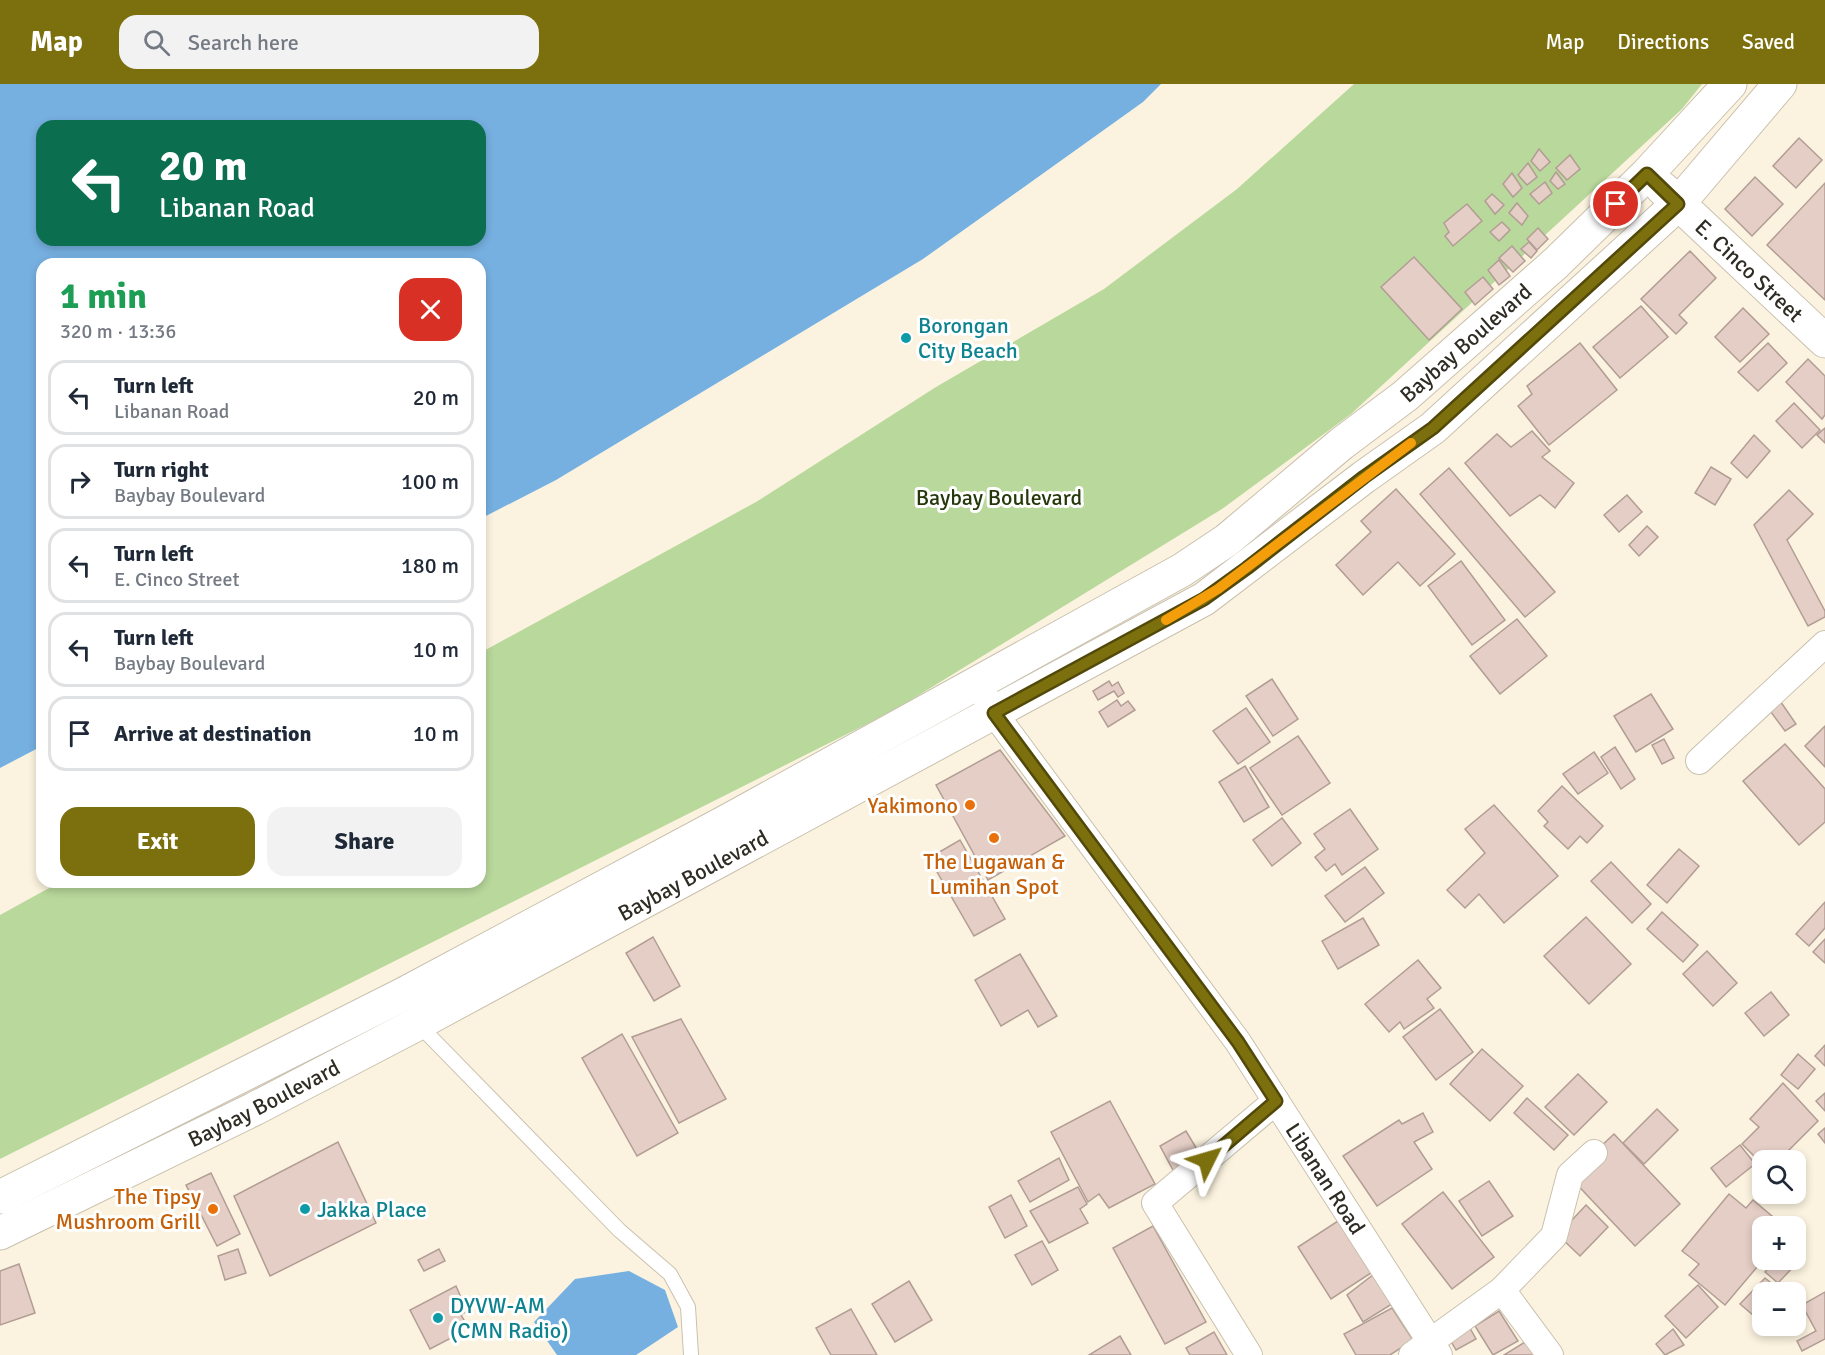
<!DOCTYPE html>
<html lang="en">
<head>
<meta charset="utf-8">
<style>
	body { margin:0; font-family:Signika,sans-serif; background:#f2f2f3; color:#1f2937; height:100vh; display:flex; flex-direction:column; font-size:22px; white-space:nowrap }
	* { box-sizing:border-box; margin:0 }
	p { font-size:20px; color:#747a83 }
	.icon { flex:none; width:33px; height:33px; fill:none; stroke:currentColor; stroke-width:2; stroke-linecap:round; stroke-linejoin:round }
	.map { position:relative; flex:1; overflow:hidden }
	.side { position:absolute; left:36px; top:174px; width:450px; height:630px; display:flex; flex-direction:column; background:#fff; border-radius:18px; box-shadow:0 3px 9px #0003 }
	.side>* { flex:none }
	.banner { position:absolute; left:36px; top:36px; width:450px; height:126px; border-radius:18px; box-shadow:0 3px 9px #0003; background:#0b6e4f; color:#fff; overflow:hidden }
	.buttons { position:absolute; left:1752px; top:1066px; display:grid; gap:12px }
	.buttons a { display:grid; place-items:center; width:54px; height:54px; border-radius:12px; background:#fff; box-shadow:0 3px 9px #0003; font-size:30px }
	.pin { position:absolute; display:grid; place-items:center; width:51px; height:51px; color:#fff; margin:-26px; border:3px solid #fff; border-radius:50%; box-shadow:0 2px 6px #0007 }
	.me { position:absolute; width:66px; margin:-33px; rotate:50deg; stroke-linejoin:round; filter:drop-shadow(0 0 4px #0008) }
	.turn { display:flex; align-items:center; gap:21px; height:126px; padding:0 24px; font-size:27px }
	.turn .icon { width:78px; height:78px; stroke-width:2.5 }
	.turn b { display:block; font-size:42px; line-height:51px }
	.round { display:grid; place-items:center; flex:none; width:63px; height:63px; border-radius:18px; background:#f2f2f3 }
	.overview { display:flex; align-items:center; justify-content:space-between; height:102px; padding:0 24px }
	h1 { font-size:36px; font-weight:700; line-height:45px; color:#1e9e55 }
	.primary-button { display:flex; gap:12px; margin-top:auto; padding:12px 24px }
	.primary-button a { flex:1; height:69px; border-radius:18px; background:#7c6f0e; color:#fff; font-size:24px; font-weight:700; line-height:69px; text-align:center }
	.primary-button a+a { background:#f2f2f3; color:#1f2937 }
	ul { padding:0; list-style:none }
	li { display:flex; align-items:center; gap:18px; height:75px; margin:0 12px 9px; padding:0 12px; border:3px solid #e0e1e3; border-radius:18px }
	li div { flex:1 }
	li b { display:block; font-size:22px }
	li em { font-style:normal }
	header { display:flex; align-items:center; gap:36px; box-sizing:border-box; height:84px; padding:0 30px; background:#7c6f0e; color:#fff }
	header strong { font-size:28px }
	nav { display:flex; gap:33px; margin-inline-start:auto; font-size:21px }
	.search { width:420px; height:54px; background:#f2f2f3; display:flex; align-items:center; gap:15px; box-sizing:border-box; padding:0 21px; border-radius:18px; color:#747a83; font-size:22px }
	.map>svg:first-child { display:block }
</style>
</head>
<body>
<header>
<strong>Map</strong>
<div class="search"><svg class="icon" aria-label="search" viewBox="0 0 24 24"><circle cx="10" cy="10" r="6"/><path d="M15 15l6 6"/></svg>Search here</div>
<nav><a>Map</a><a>Directions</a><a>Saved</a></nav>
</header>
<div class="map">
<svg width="1825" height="1271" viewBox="0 0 1825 1271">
	<rect width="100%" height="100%" fill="#fbf3df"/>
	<polygon fill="#b9d89b" points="1354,0 1702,0 1682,25 1351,330 1222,425 893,627 0,1075 0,831 60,798 480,798 480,569 756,418 936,303 1104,205 1237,105"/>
	<g fill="#76b0e1" fill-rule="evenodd">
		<path d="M0,0H1161L1143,18L923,175L556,396L480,435V180H42V662L0,684ZM42,42H480V156H42Z"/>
		<polygon points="629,1187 665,1206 678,1243 636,1271 557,1271 534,1238 575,1195"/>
	</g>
	<g fill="#e4cec5" stroke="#b29d95" stroke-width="1.5">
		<polygon points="1799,54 1822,76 1796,104 1773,82"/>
		<polygon points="1539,65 1550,78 1540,87 1531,77"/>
		<polygon points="1570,71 1580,85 1567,96 1556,84"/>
		<polygon points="1528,79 1537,93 1527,101 1518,91"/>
		<polygon points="1556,88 1565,100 1558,105 1550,97"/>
		<polygon points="1512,89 1522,104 1513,113 1503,100"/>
		<polygon points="1755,93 1783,120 1752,152 1725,125"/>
		<polygon points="1545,98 1552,109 1539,120 1530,110"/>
		<polygon points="1825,99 1825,216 1767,161"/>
		<polygon points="1492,110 1504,121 1495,130 1485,117"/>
		<polygon points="1517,119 1528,132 1522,141 1509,129"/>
		<polygon points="1467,120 1482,137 1453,162 1445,152 1449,148 1444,139"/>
		<polygon points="1502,138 1510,146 1499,157 1490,148"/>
		<polygon points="1538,144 1548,155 1537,166 1527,155"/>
		<polygon points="1529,158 1537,167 1531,174 1521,165"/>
		<polygon points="1512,162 1525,177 1513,188 1499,174"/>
		<polygon points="1690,167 1716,194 1679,231 1687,239 1676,250 1641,215"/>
		<polygon points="1414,173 1462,225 1429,256 1381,203"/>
		<polygon points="1499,176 1510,192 1499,201 1488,186"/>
		<polygon points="1483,193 1493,205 1475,221 1465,208"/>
		<polygon points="1641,222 1668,253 1620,294 1593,263"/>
		<polygon points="1743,224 1769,250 1740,278 1715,253"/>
		<polygon points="1580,259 1617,306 1549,361 1518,322 1532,310 1527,302"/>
		<polygon points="1768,259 1787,279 1758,307 1738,288"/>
		<polygon points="1808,275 1825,292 1825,331 1822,335 1786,298"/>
		<polygon points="1794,319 1820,346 1802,364 1776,337"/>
		<polygon points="1825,344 1825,359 1817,351"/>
		<polygon points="1532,347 1550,367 1542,373 1574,399 1555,424 1540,411 1510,432 1465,379 1497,350 1511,363"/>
		<polygon points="1754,351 1770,367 1747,394 1731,379"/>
		<polygon points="1711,383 1731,395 1715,421 1695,409"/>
		<polygon points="1449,384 1555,508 1525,533 1420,410"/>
		<polygon points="1396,405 1455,470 1420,502 1398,478 1363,511 1336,481 1371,448 1361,437"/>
		<polygon points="1789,406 1813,430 1787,456 1825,527 1825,533 1808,542 1754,441"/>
		<polygon points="1627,411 1642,428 1619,448 1604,431"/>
		<polygon points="1647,442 1658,453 1639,472 1629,461"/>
		<polygon points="1461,477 1505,536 1472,561 1428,502"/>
		<polygon points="1517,535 1547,572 1500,610 1470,572"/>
		<polygon points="1272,595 1298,635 1273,652 1246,612"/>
		<polygon points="1109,597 1112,602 1118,598 1124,609 1118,613 1114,607 1098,616 1093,607"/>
		<polygon points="1651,610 1673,645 1636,668 1614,632"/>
		<polygon points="1776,611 1796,640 1785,647 1765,620"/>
		<polygon points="1117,616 1121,622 1128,617 1135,626 1108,643 1099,628"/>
		<polygon points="1246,624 1270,658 1238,680 1213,647"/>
		<polygon points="1825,642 1825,683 1805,662"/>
		<polygon points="1298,652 1330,699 1282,731 1250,684"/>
		<polygon points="1664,655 1674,674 1662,680 1652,661"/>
		<polygon points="1785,660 1825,705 1825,738 1799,761 1743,697"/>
		<polygon points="1615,663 1635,695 1621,705 1601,673"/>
		<polygon points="1000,666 1065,752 988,796 936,701"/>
		<polygon points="1594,668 1608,689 1578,710 1563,690"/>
		<polygon points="1245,682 1269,723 1244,738 1219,698"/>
		<polygon points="1562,702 1603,742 1587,759 1580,752 1568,765 1544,742 1548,738 1538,727"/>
		<polygon points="1494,721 1558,792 1504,839 1479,810 1465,824 1447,806 1485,769 1465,745"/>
		<polygon points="1350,725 1378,765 1342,791 1335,780 1326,787 1315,773 1325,765 1314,750"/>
		<polygon points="1282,734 1301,759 1272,782 1253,756"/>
		<polygon points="960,756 1005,835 974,852 929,774"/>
		<polygon points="1679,765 1699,782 1667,819 1647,801"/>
		<polygon points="1611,778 1651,820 1632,839 1591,797"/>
		<polygon points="1365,783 1384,809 1345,838 1325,812"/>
		<polygon points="1825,818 1825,844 1809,862 1796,850"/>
		<polygon points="1662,828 1698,861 1683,878 1647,845"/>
		<polygon points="1586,833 1631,880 1589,920 1544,872"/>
		<polygon points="1363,834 1379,861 1338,885 1322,857"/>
		<polygon points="653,853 680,902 654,917 626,869"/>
		<polygon points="1825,855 1825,879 1813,868"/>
		<polygon points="1707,867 1737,899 1713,922 1683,890"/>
		<polygon points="1020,870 1057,932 1038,943 1028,926 1001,942 975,896"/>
		<polygon points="1418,876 1441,904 1427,915 1434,924 1404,945 1400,938 1389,948 1365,920"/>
		<polygon points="1771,908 1789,931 1764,952 1745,929"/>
		<polygon points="1440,925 1473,968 1436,996 1403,953"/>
		<polygon points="681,935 726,1015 679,1039 632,953"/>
		<polygon points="622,950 678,1049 637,1072 582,974"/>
		<polygon points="1825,961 1825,982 1815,972"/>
		<polygon points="1482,965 1523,1002 1490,1037 1450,1000"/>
		<polygon points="1798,970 1815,985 1798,1005 1781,991"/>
		<polygon points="1578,990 1607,1018 1574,1051 1545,1023"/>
		<polygon points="1783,999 1818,1037 1778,1077 1762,1077 1762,1080 1742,1060 1759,1043 1750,1035"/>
		<polygon points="1825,1009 1825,1027 1816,1017"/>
		<polygon points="1527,1014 1568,1051 1554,1066 1514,1029"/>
		<polygon points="1110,1017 1155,1100 1109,1124 1099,1110 1088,1118 1051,1048"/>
		<polygon points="1657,1025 1678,1046 1644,1080 1623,1059"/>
		<polygon points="1423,1029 1433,1048 1414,1058 1432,1085 1377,1122 1343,1072 1399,1036 1402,1040"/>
		<polygon points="1825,1044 1825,1059 1818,1050"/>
		<polygon points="1186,1047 1201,1072 1174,1088 1160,1062"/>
		<polygon points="1614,1050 1680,1120 1635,1162 1569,1092"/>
		<polygon points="338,1058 376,1139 270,1192 234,1112"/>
		<polygon points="1740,1061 1755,1080 1726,1103 1711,1084"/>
		<polygon points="1059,1074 1069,1096 1030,1118 1018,1097"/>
		<polygon points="211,1089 240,1150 217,1162 186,1101"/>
		<polygon points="1489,1097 1513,1132 1482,1152 1459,1117"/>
		<polygon points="1078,1103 1087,1120 1080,1125 1088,1139 1049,1159 1030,1127"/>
		<polygon points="1443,1108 1494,1173 1452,1205 1402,1140"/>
		<polygon points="1729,1110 1746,1124 1753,1116 1785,1143 1762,1143 1763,1176 1725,1221 1689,1191 1699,1180 1682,1167"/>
		<polygon points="1011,1111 1027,1142 1005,1154 989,1123"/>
		<polygon points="1586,1121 1608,1143 1580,1172 1558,1151"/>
		<polygon points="1341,1135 1374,1187 1331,1215 1298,1163"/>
		<polygon points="1153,1142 1206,1238 1165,1260 1113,1164"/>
		<polygon points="1042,1157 1058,1186 1032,1201 1015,1171"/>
		<polygon points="238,1165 246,1189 225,1196 218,1172"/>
		<polygon points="439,1165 445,1177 424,1187 418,1176"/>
		<polygon points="1776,1176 1798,1178 1778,1199 1765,1188"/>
		<polygon points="19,1180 35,1229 0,1241 0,1187"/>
		<polygon points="1374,1190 1392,1220 1363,1238 1347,1211"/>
		<polygon points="1765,1194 1784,1209 1762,1209 1762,1235 1760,1237 1740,1220"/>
		<polygon points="909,1197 932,1236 895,1258 872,1220"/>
		<polygon points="1698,1201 1718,1223 1686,1254 1665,1232"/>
		<polygon points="456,1202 467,1227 461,1231 464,1236 449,1247 453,1253 430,1265 410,1226"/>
		<polygon points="1825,1208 1825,1255 1802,1267 1797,1257 1816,1247 1802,1221"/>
		<polygon points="1392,1224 1413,1256 1390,1271 1356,1271 1344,1250"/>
		<polygon points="851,1225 877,1271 831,1271 816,1244"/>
		<polygon points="1499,1227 1518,1257 1493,1271 1475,1242"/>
		<polygon points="1461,1228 1476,1255 1456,1266 1441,1240"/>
		<polygon points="1673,1245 1684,1261 1665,1271 1656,1260"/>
		<polygon points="1214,1248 1227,1271 1190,1271 1186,1264"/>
		<polygon points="1120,1252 1131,1271 1089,1271"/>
		<polygon points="1525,1258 1534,1271 1504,1271"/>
	</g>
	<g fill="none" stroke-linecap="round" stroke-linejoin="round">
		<defs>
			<polyline id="service" points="417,939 619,1146 670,1190 688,1223 691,1271"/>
			<g id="minor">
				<path id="s1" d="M985,612L994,629L1238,958L1439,1271"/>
				<polyline points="1699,677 1825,560"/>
				<polyline points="1502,1206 1554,1152 1570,1091 1594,1069"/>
				<polyline points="1249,1271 1155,1119 1276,1017"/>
				<polyline points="1412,1271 1502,1206 1550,1271"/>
			</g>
			<g id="tertiary">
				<path id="s2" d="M1662,104L1825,257"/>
				<path id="s3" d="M0,1113L402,911L731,735L1182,486L1227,456L1341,360L1405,312L1556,179L1647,90L1730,0"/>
				<path id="s4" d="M0,1149L254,1025L417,940L1204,515L1364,393L1433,344L1678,120L1780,0"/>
			</g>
		</defs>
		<use href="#service" stroke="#c9c1ae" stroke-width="16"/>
		<use href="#minor" stroke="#c9c1ae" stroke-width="28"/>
		<use href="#tertiary" stroke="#c9c1ae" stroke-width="35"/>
		<use href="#service" stroke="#fff" stroke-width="14"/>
		<use href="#minor" stroke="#fff" stroke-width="26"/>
		<use href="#tertiary" stroke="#fff" stroke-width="33"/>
	</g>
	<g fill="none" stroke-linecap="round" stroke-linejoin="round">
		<defs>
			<polyline id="route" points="1207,1076 1276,1017 1238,958 994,629 1204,515 1247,484 1364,393 1433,344 1678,120 1647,90 1616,120"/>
		</defs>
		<use href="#route" stroke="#514809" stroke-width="15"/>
		<use href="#route" stroke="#7c6f0e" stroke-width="10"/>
		<polyline stroke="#f59e0b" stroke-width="10" points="1166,536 1218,505 1411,359"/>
	</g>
	<g fill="#0f9aa8" stroke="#fff" stroke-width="2">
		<circle cx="906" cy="254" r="6"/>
		<circle cx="305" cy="1125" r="6"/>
		<circle cx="438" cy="1234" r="6"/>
	</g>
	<g fill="#e8710a" stroke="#fff" stroke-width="2">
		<circle cx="970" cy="721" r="6"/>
		<circle cx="994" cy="754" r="6"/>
		<circle cx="213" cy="1125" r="6"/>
	</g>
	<g text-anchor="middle" stroke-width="6" stroke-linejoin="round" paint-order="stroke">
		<g font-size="22" fill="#2f2c24" stroke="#fff">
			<text dy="8" stroke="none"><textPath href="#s2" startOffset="120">E. Cinco Street</textPath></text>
			<text dy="8" stroke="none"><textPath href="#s3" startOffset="1702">Baybay Boulevard</textPath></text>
			<text dy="8" stroke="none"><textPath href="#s4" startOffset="780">Baybay Boulevard</textPath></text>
			<text dy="8" stroke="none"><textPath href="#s4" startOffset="294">Baybay Boulevard</textPath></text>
			<text dy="8" stroke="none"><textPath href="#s1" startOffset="591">Libanan Road</textPath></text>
		</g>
		<g font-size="22" fill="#0d838f" stroke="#fff" text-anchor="start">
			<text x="918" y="249">Borongan<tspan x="918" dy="25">City Beach</tspan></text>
			<text x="317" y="1133">Jakka Place</text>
			<text x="450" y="1229">DYVW-AM<tspan x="450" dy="25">(CMN Radio)</tspan></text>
		</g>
		<g font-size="22" fill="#25390b" stroke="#fff">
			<text x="999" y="421">Baybay Boulevard</text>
		</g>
		<g font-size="22" fill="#c56008" stroke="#fff" text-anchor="end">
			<text x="958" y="729">Yakimono</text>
			<text x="994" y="785" text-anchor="middle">The Lugawan &amp;<tspan x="994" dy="25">Lumihan Spot</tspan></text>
			<text x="201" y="1120">The Tipsy<tspan x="201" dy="25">Mushroom Grill</tspan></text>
		</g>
	</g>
</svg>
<div class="buttons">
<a><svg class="icon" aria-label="search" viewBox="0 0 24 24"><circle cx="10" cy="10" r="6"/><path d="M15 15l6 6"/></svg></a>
<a>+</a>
<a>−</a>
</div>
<div class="pin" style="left:1616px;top:120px;background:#d93025"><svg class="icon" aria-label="arrive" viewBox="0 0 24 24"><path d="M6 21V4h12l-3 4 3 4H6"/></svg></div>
<svg class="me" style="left:1207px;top:1076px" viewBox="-20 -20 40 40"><path d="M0-17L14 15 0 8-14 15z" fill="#7c6f0e" stroke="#fff" stroke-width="4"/></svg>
<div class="banner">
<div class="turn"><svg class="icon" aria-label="left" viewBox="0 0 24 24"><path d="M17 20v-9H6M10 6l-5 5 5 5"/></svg><div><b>20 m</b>Libanan Road</div></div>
</div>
<section class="side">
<div class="overview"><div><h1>1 min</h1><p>320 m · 13:36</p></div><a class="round" style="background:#d93025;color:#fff"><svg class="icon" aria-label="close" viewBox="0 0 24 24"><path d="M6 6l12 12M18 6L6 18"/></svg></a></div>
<ul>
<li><svg class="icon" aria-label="left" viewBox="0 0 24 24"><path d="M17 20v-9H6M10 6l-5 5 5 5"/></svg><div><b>Turn left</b><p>Libanan Road</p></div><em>20 m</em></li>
<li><svg class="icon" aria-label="right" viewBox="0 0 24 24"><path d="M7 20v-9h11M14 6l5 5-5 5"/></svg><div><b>Turn right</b><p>Baybay Boulevard</p></div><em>100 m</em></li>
<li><svg class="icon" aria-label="left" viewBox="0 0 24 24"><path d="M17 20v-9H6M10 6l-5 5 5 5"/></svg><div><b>Turn left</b><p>E. Cinco Street</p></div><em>180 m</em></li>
<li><svg class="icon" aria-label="left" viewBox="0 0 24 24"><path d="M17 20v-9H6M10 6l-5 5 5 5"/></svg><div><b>Turn left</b><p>Baybay Boulevard</p></div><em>10 m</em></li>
<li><svg class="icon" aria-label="arrive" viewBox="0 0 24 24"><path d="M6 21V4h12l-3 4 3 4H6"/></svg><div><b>Arrive at destination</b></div><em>10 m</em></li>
</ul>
<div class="primary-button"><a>Exit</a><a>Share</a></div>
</section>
</div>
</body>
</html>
